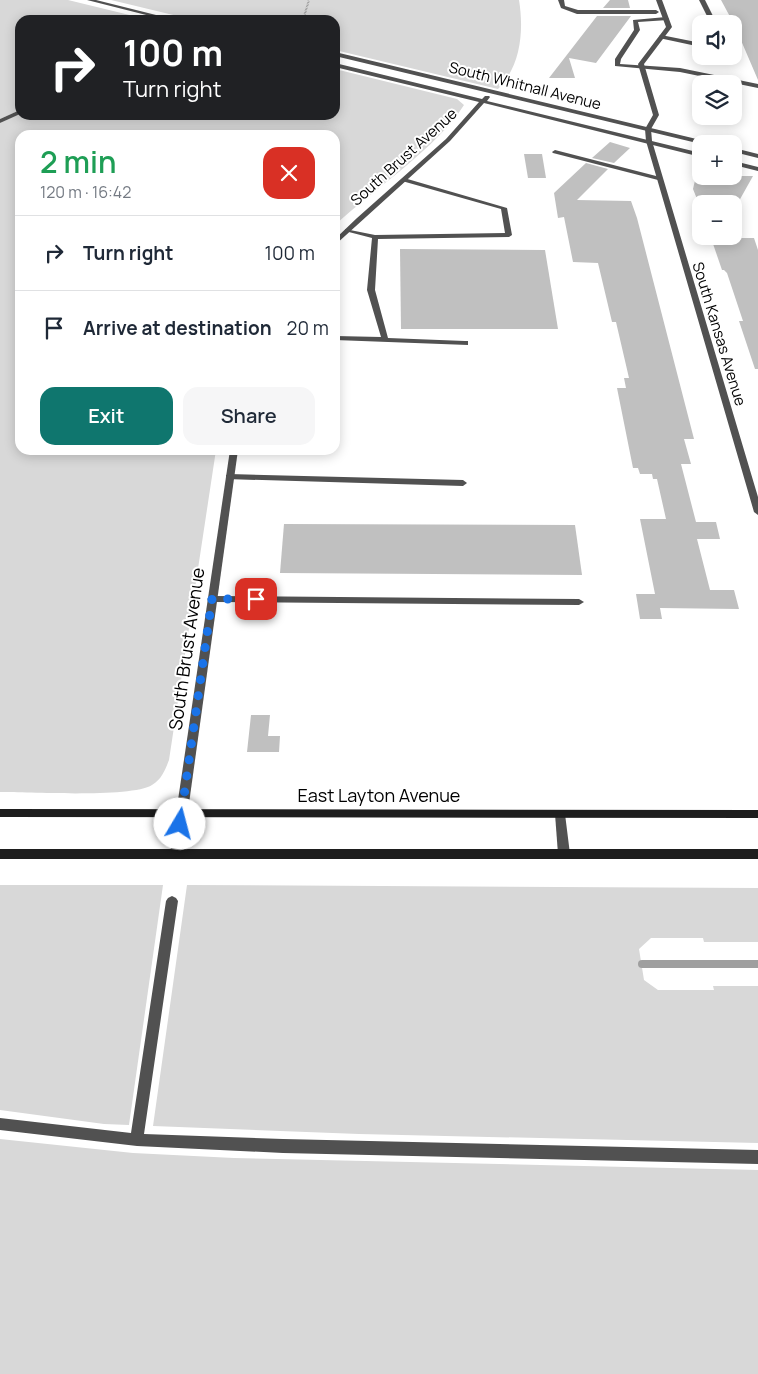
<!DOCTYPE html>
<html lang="en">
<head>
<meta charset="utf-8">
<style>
	body { margin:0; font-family:Manrope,sans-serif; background:#f6f6f7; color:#1f2937; height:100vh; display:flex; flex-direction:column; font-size:19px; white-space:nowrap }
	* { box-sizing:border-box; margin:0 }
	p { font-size:16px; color:#747a83 }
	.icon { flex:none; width:28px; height:28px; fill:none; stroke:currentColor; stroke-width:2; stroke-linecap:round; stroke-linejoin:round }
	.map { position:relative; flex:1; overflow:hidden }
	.sheet { position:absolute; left:15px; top:130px; width:325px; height:325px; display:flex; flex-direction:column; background:#fff; border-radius:15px; box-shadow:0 2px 12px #0003 }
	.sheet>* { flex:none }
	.top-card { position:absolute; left:15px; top:15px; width:325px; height:105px; border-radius:15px; box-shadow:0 2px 12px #0003; background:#202124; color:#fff; overflow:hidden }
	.buttons { position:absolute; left:692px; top:15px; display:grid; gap:10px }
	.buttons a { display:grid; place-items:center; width:50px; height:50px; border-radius:10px; background:#fff; box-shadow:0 2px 12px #0003; font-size:25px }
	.pin { position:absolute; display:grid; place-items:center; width:42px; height:42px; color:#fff; margin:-21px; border-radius:10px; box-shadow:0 2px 8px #0006 }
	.me { position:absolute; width:55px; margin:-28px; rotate:8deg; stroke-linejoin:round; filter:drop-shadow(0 0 4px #0008) }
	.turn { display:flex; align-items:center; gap:18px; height:105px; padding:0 25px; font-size:22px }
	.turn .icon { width:65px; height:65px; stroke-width:2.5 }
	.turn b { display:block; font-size:35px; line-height:42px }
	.round { display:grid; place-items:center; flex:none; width:52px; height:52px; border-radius:15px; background:#f6f6f7 }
	.summary { display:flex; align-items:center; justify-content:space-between; height:85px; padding:0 25px }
	h1 { font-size:30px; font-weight:600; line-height:38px; color:#1e9e55 }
	.button { display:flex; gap:10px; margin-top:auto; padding:10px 25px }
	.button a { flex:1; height:58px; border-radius:15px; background:#0f766e; color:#fff; font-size:20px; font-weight:600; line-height:58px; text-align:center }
	.button a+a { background:#f6f6f7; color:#1f2937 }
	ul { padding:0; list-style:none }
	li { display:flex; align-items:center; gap:15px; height:75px; padding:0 25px; border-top:1px solid #e0e1e3 }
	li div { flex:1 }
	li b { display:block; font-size:19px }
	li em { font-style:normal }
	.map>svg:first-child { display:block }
</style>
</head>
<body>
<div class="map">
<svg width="758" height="1374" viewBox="0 0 758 1374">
	<rect width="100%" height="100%" fill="#fff"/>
	<g fill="#d8d8d8">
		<polygon points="0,0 68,0 150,20 20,20 20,110 0,119"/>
		<path d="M111,0H519C524,31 521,66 498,89L335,50V20H194Z"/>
		<path d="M335,69L457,99L464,105C437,148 374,189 335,225V135H20V450H216L169,760C165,770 162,779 152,785C132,798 29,792 0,792V123L20,113V115H335Z"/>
		<polygon points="0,885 163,885 129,1125 104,1124 0,1110"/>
		<polygon points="187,885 758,888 758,942 704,942 703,938 651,938 639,949 644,980 658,990 714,990 713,986 758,986 758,1143 359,1134 153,1126"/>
		<polygon points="0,1139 133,1153 234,1158 758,1170 758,1374 0,1374"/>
	</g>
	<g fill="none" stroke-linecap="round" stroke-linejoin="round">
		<polyline stroke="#9f9f9f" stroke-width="8" points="642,964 758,964"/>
	</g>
	<g fill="#c0c0c0">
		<polygon points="610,0 628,0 630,8 603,8"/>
		<polygon points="721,0 758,0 758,80 734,24"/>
		<polygon points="597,16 631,16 596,63 569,58 575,78 549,78"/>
		<polygon points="610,142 630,148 614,163 592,158"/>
		<polygon points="524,154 542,154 546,178 528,178"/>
		<polygon points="586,163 608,169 577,200 631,201 637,218 694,439 684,439 691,464 681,464 689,495 696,522 716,522 720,539 697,539 710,590 734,590 739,609 660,608 662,619 640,619 636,594 655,594 640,519 666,519 657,479 653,479 652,474 640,474 638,468 633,468 617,388 626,388 624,378 629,378 616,322 612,322 598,263 573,262 564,217 558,218 554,193"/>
		<polygon points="696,176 753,176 739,201 727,200 729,204 699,204 693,189"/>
		<polygon points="711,238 754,238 758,250 758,369 755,369 739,321 743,321 727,273 724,270 722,270"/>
		<polygon points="400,249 545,250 558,329 401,329"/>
		<polygon points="284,524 575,525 582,575 280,573"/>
		<polygon points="251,715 270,715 268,736 280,736 279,752 247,752"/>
	</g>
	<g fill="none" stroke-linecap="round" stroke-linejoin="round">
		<polyline stroke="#737373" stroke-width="2" stroke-dasharray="0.5 1" stroke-linecap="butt" points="303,20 309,0"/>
		<g fill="#515151" fill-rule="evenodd">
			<polygon points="558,0 564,0 565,6 578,10 656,10 659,12 656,14 577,14 561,8"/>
			<polygon points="699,0 705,0 717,24 711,24"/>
			<polygon points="666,17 669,19 668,20 638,22 640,30 621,59 620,64 680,68 758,84 758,88 680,72 615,66 615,59 634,30 633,20"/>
			<polygon points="661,35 701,43 701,47 659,38 659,36"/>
			<polygon points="20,110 20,114 0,123 0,119"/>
			<polygon points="555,150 660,177 661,178 658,180 553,153 552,152"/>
			<polygon points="404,178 507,208 512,235 509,237 378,239 375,290 388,338 465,341 468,341 468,345 335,340 335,336 381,337 367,290 372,238 345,231 345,229 375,235 505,233 501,209 402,181 402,179"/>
			<polygon points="229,474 463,480 467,483 463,486 226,479 226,475"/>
			<polygon points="212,596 579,599 584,602 579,605 212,602 207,599"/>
			<polygon points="560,810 564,811 565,814 570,854 568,857 564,859 560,857 558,854 555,814 556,811"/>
			<polygon points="172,896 176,898 178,901 144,1134 283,1139 758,1150 758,1164 283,1153 137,1146 0,1130 0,1118 131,1133 166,901 168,898"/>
		</g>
		<polygon fill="#515151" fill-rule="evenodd" points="656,0 662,0 672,27 644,64 659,115 651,129 652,141 758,497 758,515 754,512 646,141 645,129 653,115 638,64 666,27"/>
		<g fill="#515151" fill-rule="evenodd">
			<polygon points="87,0 96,0 176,20 166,20"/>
			<polygon points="335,52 709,142 712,144 701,144 335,56"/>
			<polygon points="335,63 482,99 485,96 489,96 490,97 487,101 701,153 701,157 484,103 450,141 335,245 335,239 357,218 446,139 479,102 335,67"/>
			<polygon points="734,148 758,154 758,158 734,152"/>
			<polygon points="734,161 758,167 758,171 734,165"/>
			<polygon points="230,450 238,450 182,854 180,857 176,859 172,857 170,854"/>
		</g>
		<g fill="#1e1e1e" fill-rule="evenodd">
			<polygon points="0,809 758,810 758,818 0,817"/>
			<rect x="0" y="849" width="758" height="10"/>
		</g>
	</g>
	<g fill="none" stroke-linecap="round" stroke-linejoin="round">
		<polyline stroke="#1a73e8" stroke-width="9" stroke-dasharray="0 16.2" points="180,824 212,599 256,599"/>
	</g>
	<g text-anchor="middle" stroke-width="4" stroke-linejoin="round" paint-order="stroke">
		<g font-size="15" fill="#000" stroke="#fff">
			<text transform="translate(525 86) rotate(14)" y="5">South Whitnall Avenue</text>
			<text transform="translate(404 157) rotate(-42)" y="5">South Brust Avenue</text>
			<text transform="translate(719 334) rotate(73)" y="5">South Kansas Avenue</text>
		</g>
		<g font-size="18" fill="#000" stroke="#fff">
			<text transform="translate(187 649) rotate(-82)" y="6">South Brust Avenue</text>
			<text x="379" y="802">East Layton Avenue</text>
		</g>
	</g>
</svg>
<div class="buttons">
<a><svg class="icon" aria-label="sound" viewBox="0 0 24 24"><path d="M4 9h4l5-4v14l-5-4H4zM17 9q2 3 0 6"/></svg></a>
<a><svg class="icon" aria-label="layers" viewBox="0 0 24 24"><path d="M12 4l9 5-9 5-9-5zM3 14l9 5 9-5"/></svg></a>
<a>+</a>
<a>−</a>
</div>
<div class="pin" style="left:256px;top:599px;background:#d93025"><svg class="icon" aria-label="arrive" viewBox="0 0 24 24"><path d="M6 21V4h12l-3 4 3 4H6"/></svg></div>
<svg class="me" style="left:180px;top:824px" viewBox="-20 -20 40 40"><circle r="19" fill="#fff"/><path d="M0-13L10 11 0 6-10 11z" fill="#1a73e8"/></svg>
<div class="top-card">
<div class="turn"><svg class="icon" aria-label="right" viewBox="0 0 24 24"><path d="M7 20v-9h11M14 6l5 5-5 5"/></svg><div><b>100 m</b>Turn right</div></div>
</div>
<section class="sheet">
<div class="summary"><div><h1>2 min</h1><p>120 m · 16:42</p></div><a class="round" style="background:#d93025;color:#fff"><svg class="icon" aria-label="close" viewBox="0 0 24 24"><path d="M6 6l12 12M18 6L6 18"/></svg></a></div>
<ul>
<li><svg class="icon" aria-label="right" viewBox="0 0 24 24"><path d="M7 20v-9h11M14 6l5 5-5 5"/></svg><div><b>Turn right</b></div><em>100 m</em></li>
<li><svg class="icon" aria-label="arrive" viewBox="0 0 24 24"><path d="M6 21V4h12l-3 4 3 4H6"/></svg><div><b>Arrive at destination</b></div><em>20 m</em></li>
</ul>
<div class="button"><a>Exit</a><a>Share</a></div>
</section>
</div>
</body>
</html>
